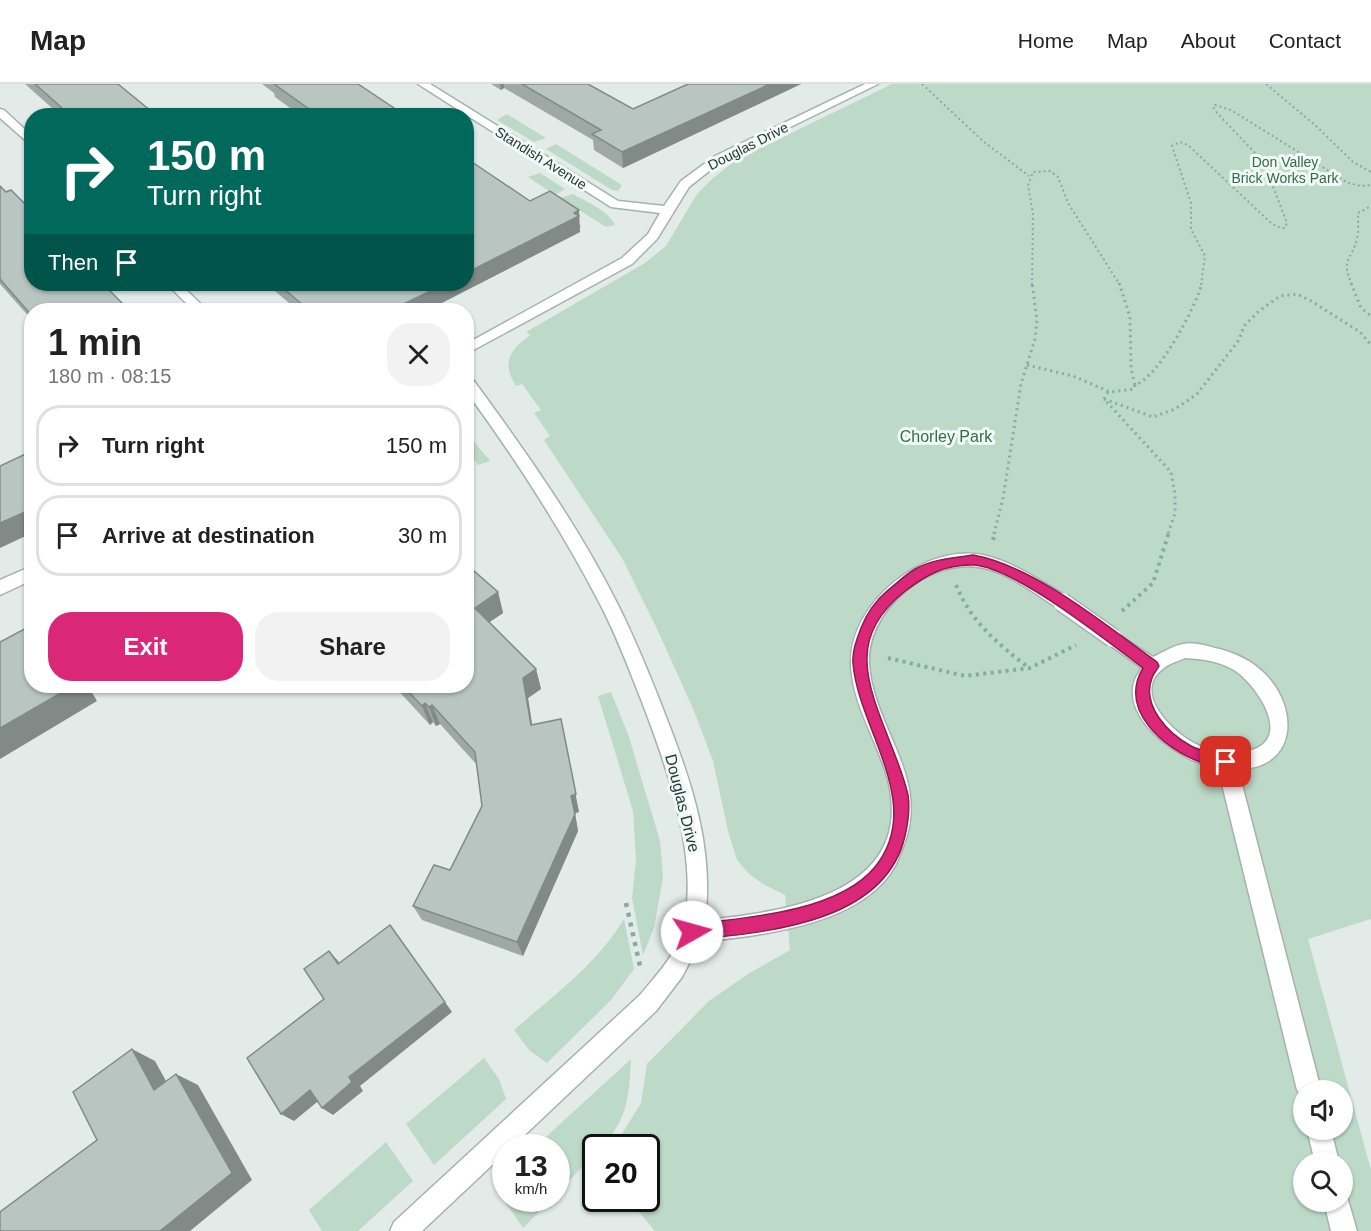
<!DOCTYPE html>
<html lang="en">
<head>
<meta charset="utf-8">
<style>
	body { margin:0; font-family:Arial,sans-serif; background:#f2f2f2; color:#222; height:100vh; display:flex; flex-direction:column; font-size:22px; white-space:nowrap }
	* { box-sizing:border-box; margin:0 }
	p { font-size:20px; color:#767676 }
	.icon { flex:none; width:33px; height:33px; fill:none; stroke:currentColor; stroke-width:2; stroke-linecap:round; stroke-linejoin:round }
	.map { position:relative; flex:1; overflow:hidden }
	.sheet { position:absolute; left:24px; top:219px; width:450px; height:390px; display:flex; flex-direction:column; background:#fff; border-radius:24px; box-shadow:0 2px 4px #0004 }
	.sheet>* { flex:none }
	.hud { position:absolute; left:24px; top:24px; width:450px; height:183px; border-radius:24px; box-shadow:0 2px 4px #0004; background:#00695c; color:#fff; overflow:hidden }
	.fabs { position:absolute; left:1293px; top:996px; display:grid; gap:12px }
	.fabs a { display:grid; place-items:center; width:60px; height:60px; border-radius:50%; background:#fff; box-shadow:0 2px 4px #0004; font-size:30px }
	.speed { position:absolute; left:492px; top:1050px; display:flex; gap:12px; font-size:30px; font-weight:700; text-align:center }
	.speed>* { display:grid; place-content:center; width:78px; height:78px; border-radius:50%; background:#fff; box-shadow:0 2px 4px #0004; line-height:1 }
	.speed small { font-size:15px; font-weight:400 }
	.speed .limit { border:3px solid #111; border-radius:9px; background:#fff; color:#111 }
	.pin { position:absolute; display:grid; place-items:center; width:51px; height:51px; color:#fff; margin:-26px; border-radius:12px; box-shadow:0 3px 9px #0006 }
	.me { position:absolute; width:66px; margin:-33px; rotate:83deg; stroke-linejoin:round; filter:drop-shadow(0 0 4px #0008) }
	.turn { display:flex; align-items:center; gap:21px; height:126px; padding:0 24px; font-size:27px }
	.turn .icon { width:78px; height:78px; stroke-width:2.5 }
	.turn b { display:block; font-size:42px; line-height:51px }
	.then { display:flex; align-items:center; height:57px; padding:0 24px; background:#0003; gap:12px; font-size:22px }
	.round { display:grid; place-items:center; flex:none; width:63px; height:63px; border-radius:24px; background:#f2f2f2 }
	.headline { display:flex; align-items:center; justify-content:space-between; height:102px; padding:0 24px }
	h1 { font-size:36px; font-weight:800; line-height:45px }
	.action { display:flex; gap:12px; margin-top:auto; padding:12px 24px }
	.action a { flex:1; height:69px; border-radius:24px; background:#db2777; color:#fff; font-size:24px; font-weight:800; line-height:69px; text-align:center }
	.action a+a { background:#f2f2f2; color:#222 }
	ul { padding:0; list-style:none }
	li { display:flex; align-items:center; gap:18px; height:81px; margin:0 12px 9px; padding:0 12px; border:3px solid #e0e0e0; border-radius:24px }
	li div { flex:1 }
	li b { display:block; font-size:22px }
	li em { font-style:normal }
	header { display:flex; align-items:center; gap:36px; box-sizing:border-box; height:84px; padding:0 30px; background:#fff; border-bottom:2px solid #e0e0e0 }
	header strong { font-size:28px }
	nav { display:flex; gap:33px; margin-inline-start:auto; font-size:21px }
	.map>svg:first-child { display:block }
</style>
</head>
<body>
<header>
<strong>Map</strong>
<nav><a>Home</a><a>Map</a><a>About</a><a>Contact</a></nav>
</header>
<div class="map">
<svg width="1371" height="1147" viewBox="0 0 1371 1147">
	<rect width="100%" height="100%" fill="#e2ebe8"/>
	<g fill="#bddac8" fill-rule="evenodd">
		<path d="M892,0H1371V835L1308,855L1371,1086V1147H655L628,1115L646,1114V1064L614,1063L641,1019L647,980L709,917L748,890L790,866L785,811L763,800L749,790L737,776L728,747L713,677L694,627L658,547L622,474L544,356L550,352L534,329L541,326L522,300L516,302C501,278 510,266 530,251L526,248L645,179L666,162L697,110L713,94L736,76ZM1304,1006H1342V1046H1304ZM1304,1078H1342V1118H1304Z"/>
		<polygon points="507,30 546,54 534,58 497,36"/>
		<polygon points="556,60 622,101 618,107 612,106 546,65"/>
		<polygon points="540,89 565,105 555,111 528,93"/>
		<path d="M573,110C586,118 608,126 615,141L606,143L560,114Z"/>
		<polygon points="466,348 490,377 478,381 467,365"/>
		<polygon points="611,608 628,650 660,757 663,793 654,844 643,871 632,814 636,776 633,727 598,612"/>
		<path d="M624,835L634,885L611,916L547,979L530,967L514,946C554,911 596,881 624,835Z"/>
		<polygon points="484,974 499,995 506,1015 434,1081 406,1040"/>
		<path d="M631,975C629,1012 628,1036 601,1063L596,1064L595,1069L557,1110L556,1064L535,1063Z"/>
		<polygon points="386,1058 413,1097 358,1147 322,1147 309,1126"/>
		<polygon points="505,1091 506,1114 552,1115 523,1144 494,1102"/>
	</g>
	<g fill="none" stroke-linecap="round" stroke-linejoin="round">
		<defs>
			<g id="minor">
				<polygon points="418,0 430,0 618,117 664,122 681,97 715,72 865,0 878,0 723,76 689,103 657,155 632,180 466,270 466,260 622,174 648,150 660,129 611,123"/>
				<polygon points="0,25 4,26 32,52 32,62 0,34"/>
				<polygon points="167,200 180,200 207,226 193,226"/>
				<path d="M466,291L471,293C524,365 578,441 618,521C637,559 653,599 668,638C693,702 714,767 705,836C785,828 916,810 888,696C878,657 852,621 851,580C849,519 924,459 983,471C1014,478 1041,497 1068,513L1071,518L1068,523L1062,525L1056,523C1034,509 1010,490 984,484C930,472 867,525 869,579C871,620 897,657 907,696C913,719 912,741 903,763C900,769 898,777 894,784C859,842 761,851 700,858L682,893L656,927L511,1064H506V1068L422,1147H390L394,1138L640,911C654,894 671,876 679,856C705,787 667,683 642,618C629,585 616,550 599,518C561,445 515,374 466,307Z"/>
				<polygon points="32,482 32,496 0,511 0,496"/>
				<path d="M1113,547L1153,573C1162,569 1172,562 1183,560C1192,558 1205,561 1215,564C1234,568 1253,577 1267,592C1300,628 1295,685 1238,685L1321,1006H1304V1016L1297,1006L1218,684C1180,679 1107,627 1142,584L1107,559L1104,554L1107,549ZM1185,574C1202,575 1219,577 1234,586C1256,600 1293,653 1252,666C1235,671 1213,668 1198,661C1173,650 1130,608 1164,584C1170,579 1179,577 1185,574Z"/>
				<polygon points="1307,1046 1331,1046 1339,1078 1315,1078"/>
				<polygon points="1342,1108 1346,1109 1357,1147 1331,1147 1324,1118 1342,1118"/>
			</g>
		</defs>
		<use href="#minor" stroke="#a5b2af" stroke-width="3"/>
		<g stroke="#86aba3" stroke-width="2" stroke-dasharray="2 3" stroke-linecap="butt">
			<polyline points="922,0 984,58 1029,92"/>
			<polyline points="1266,0 1315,41 1353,78 1371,88"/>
			<polyline points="1032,201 1033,130 1028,101 1033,88 1050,87 1058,93 1068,119 1120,201"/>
			<polyline points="1201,201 1205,172 1191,145 1191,119 1172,62 1180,58 1188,61 1270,138 1277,143 1285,144 1287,139 1269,92 1256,70 1217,29 1213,23 1215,21 1231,26 1348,99 1361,102 1371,101"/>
			<path d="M1352,201C1340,173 1352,178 1357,154C1359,146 1358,137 1358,129L1371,122"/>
		</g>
		<g stroke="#86aba3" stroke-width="3" stroke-dasharray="2 4" stroke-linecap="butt">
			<path d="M1119,199L1130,233L1131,285L1135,301C1158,294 1196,223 1202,199"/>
			<polyline points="1351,199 1361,224 1371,232"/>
			<polyline points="1027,281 1073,292 1110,308 1134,305 1135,301"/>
			<polyline points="1108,308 1104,315 1171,388 1175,410 1175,429 1168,450"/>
			<polyline points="1104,315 1153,333 1175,325 1197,310 1239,256 1244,242 1259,227 1280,212 1297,210 1311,217 1360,248 1371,261"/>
			<polyline points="994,450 1003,414 1021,300 1035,255 1037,236 1032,199"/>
		</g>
		<g stroke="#86aba3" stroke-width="4" stroke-dasharray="3 4.5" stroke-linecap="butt">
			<polyline points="993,456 995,448"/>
			<path d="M956,501C971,538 998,560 1029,584"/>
			<polyline points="1122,527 1153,499 1169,448"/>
			<polyline points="888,574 965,592 1030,584 1076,561"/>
		</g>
		<polyline stroke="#86aba3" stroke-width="4.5" stroke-dasharray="4 6" stroke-linecap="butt" points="626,819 640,882"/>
		<use href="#minor" fill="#fff" fill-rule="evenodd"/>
		<defs>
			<polyline id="minor-bridge" points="1062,518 1113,554"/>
		</defs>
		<use href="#minor-bridge" stroke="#a5b2af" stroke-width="21" stroke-linecap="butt"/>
		<use href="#minor-bridge" stroke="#fff" stroke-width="18"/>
	</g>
	<g fill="#9ea9a6">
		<polygon points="25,0 118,0 157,32 61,32"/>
		<polygon points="262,0 358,0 406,32 301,32 275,13 274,9"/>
		<polygon points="491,0 588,0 633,25 688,0 801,0 623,84 594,66 593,56 504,4 501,6"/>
		<polygon points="466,74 530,117 581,142 580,143 580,148 428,226 297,226 267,200 466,200"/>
		<polygon points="0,102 32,226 32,236 0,200"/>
		<polygon points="498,508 503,529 489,538 536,585 541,605 528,614 532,641 579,728 575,729 578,747 523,872 422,836 413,822 450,786 482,722 477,681 440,640 436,642 433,638 430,641 394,602 466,602"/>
	</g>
	<g fill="#818a87">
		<polygon points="500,0 504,0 504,4 501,6"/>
		<polygon points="770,0 801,0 623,84 622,68"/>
		<polygon points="579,126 580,148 428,226 391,226 445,200 466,200 466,189"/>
		<polygon points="32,425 32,449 0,464 0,439"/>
		<polygon points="498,508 503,529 481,544 475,524"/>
		<polygon points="536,585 541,605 528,614 535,659 531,641 523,594"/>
		<polygon points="73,602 88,602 97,617 0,675 0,644"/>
		<polygon points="425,619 433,638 430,641 422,622"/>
		<polygon points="432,621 440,640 436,642 429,623"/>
		<polygon points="561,635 579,728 575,729 578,747 523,872 517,858 571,712"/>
		<polygon points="329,867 339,878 338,880"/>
		<polygon points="445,918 452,928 360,1002 363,1007 333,1031 322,1024 349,993"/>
		<polygon points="132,965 155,977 177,1017 154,1006"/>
		<polygon points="176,990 198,1001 252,1096 190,1147 160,1147"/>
		<polygon points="310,1006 322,1014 294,1037 281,1030"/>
	</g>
	<g fill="#b8c5c1" stroke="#818a87" stroke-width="1.5">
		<polygon points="35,0 118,0 157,32 71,32"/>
		<polygon points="274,0 358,0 406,32 319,32"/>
		<polygon points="522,0 588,0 633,25 688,0 770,0 622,68 592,50 601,46"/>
		<polygon points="466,74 530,117 550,107 579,126 574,129 579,132 466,189 466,137 471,135 466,131"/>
		<polygon points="0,102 6,108 11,106 32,127 32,200 103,200 129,226 32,226 32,232 0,195"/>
		<polygon points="278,200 445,200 391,226 309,226"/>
		<polygon points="32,367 32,425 0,439 0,382"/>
		<polygon points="466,480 498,508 475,524 536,585 523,594 531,641 561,635 576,710 571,712 575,730 517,858 413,822 434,781 450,786 482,722 475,668 432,621 429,623 425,619 422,622 403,602 466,602"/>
		<polygon points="32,541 32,602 73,602 0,644 0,558"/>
		<polygon points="390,841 445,918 349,993 352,998 322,1024 310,1006 281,1030 247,974 324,915 304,885 329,867 338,880"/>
		<polygon points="132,965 154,1006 176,990 232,1089 160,1147 0,1147 0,1128 97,1056 73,1008"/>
	</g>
	<path fill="#db2777" stroke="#8e194d" stroke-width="1.5" d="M973,471C1035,482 1105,541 1157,578L1159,582C1157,586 1153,590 1152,594C1141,622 1169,650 1191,662C1204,669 1218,669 1231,674L1234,678L1231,683C1222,686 1209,682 1200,678C1164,665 1118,626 1143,584C1107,557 1016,484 974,481C945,480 926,491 904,508C883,525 866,548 867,577C867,616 899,670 908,711C910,724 908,739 905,752C885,840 765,848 692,856L686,854L684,848L686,843L692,840C746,834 838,828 875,783C926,720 858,645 853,579C852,567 857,555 861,544C867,529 874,518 887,507C896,500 905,491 915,485C932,475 954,474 973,471Z"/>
	<g text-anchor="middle" stroke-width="6" stroke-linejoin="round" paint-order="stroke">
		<g font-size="14" fill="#243a36" stroke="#f2f8f5">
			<text transform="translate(748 62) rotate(-27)" y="5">Douglas Drive</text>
			<text transform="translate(541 74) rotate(32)" y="5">Standish Avenue</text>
		</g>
		<g font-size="14" fill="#326c4f" stroke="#f2f8f5">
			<text x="1285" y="83">Don Valley<tspan x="1285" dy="16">Brick Works Park</tspan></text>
		</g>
		<g font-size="16" fill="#326c4f" stroke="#f2f8f5">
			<text x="946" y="358">Chorley Park</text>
		</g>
		<g font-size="16" fill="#243a36" stroke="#f2f8f5">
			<text transform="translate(683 719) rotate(76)" y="6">Douglas Drive</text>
		</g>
	</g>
</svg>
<div class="fabs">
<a><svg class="icon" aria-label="sound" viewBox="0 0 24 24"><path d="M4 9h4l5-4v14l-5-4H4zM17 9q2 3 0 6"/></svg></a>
<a><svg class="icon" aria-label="search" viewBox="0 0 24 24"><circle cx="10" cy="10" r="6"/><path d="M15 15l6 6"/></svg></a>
</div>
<div class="speed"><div>13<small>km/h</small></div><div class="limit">20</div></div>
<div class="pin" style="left:1226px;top:678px;background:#d93025"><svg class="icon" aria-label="arrive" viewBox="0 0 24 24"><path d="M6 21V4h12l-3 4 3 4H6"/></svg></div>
<svg class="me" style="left:692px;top:848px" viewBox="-20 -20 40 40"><circle r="19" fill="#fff"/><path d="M0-13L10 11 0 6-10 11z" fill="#db2777"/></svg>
<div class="hud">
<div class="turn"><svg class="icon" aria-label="right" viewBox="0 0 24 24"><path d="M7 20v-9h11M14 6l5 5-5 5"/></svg><div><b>150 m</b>Turn right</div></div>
<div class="then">Then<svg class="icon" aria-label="arrive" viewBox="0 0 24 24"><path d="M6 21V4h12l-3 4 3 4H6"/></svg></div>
</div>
<section class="sheet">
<div class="headline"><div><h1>1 min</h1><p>180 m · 08:15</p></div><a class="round"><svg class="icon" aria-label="close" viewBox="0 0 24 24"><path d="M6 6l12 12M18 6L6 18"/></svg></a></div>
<ul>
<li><svg class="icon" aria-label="right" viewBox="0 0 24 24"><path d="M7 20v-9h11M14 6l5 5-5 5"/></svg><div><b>Turn right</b></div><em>150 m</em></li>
<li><svg class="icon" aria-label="arrive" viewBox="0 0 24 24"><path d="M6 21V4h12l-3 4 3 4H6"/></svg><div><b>Arrive at destination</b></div><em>30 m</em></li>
</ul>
<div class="action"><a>Exit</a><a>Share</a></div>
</section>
</div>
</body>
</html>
